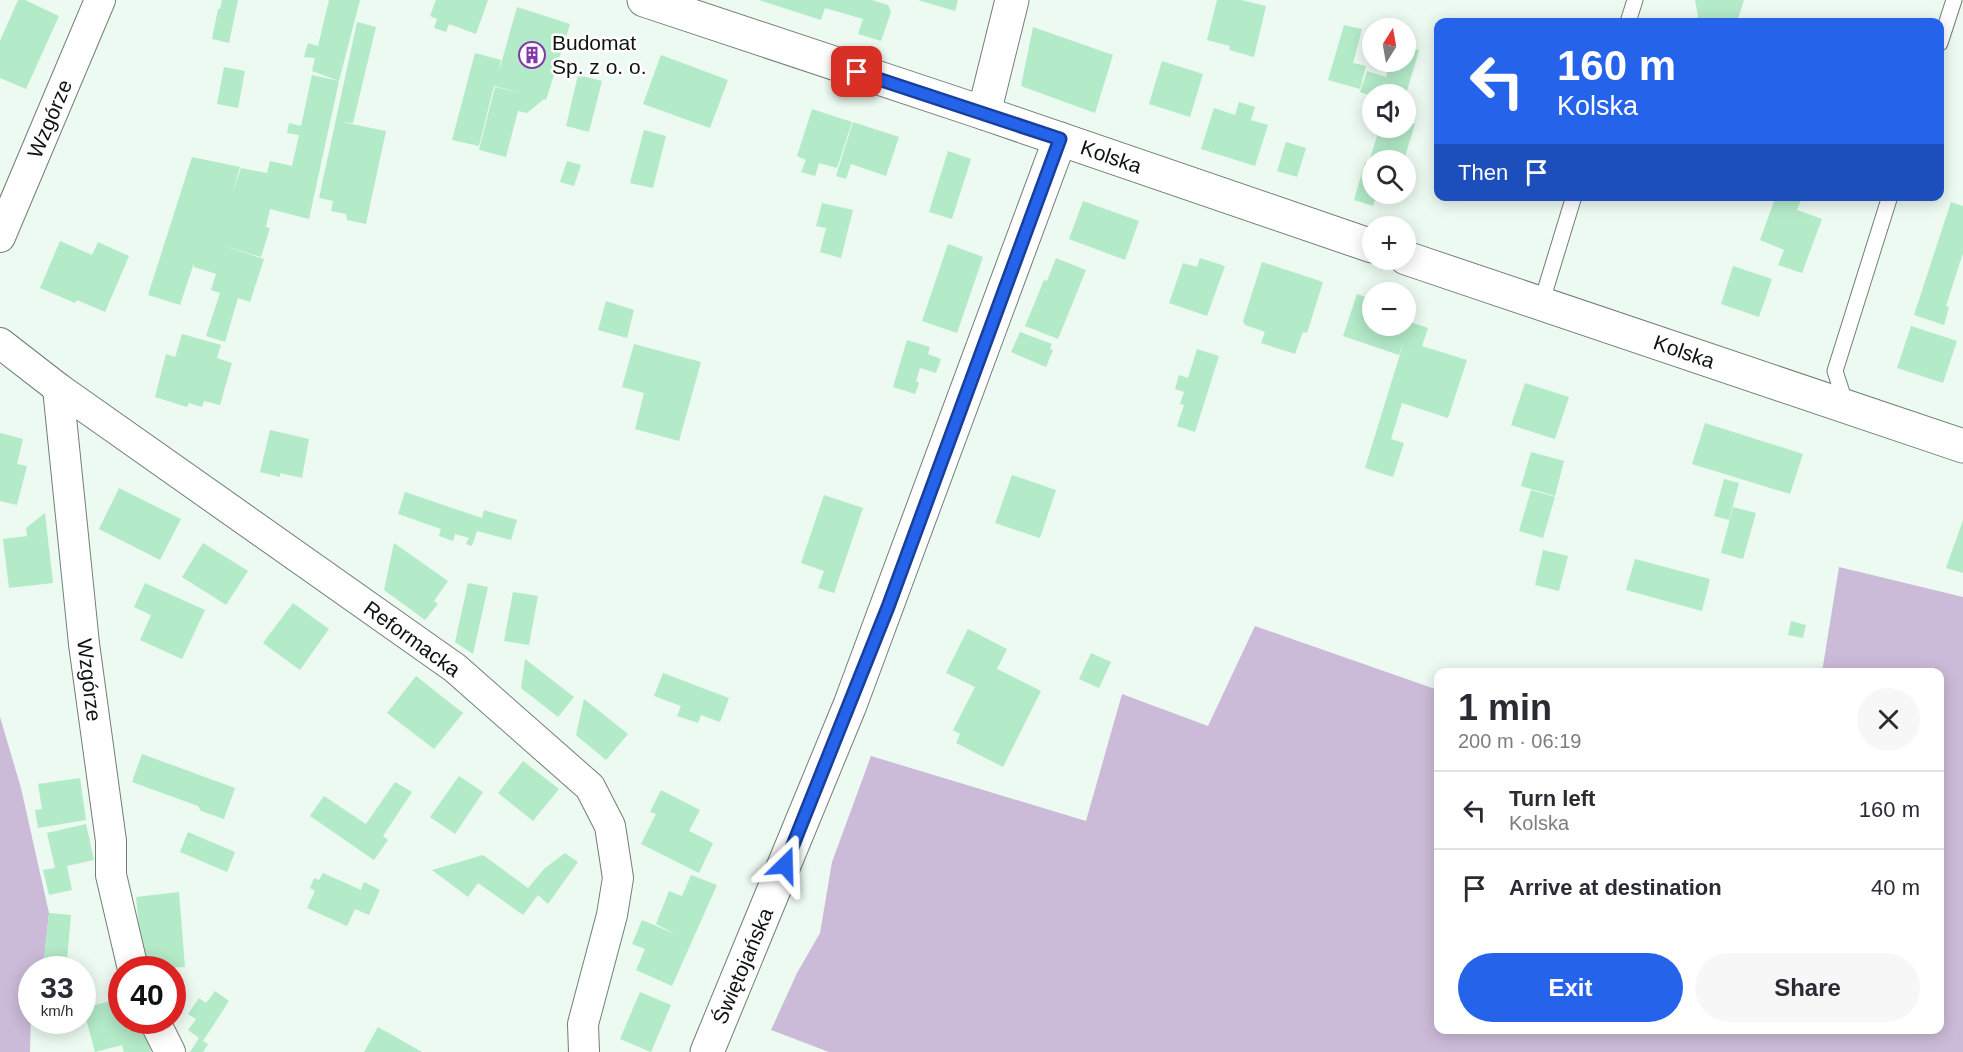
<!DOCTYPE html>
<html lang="en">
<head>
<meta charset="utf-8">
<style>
	body { margin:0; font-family:Helvetica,sans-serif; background:#f7f7f7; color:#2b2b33; height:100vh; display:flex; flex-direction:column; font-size:22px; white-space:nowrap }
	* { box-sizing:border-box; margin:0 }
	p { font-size:20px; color:#7c7c81 }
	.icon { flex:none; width:33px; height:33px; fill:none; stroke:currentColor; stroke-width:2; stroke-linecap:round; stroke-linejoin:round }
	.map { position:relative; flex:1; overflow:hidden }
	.side { position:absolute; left:1434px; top:668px; width:510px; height:366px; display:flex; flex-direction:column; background:#fff; border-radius:12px; box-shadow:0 3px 15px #0003 }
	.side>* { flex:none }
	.top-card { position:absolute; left:1434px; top:18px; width:510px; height:183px; border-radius:12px; box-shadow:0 3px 15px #0003; background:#2563eb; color:#fff; overflow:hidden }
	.needle { width:39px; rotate:11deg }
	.buttons { position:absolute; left:1362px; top:18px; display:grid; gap:12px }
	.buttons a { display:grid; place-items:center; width:54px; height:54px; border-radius:50%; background:#fff; box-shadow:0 3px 15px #0003; font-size:30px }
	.speed { position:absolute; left:18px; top:956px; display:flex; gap:12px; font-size:30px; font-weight:700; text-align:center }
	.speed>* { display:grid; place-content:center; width:78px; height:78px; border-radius:50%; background:#fff; box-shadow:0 3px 15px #0003; line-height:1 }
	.speed small { font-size:15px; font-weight:400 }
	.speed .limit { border:9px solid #d22; background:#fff; color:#111 }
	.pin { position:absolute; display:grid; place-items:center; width:51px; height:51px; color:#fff; margin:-26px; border-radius:12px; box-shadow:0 3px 9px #0006 }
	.me { position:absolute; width:66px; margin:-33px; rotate:22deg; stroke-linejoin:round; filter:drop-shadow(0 0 4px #0008) }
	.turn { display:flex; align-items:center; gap:21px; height:126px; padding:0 24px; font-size:27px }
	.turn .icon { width:78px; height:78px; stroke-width:2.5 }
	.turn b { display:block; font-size:42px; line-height:51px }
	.then { display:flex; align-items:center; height:57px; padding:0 24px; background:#0003; gap:12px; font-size:22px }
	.round { display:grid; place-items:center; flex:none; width:63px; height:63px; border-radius:32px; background:#f7f7f7 }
	.summary { display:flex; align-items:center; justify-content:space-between; height:102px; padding:0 24px }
	h1 { font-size:36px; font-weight:800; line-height:45px }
	.primary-button { display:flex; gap:12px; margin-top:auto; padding:12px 24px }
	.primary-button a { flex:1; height:69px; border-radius:36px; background:#2563eb; color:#fff; font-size:24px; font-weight:800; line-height:69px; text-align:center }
	.primary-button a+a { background:#f7f7f7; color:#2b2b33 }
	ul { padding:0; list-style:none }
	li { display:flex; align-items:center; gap:18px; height:78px; padding:0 24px; border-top:2px solid #e1e1e2 }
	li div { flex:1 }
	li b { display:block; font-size:22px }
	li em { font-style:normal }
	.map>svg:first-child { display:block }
</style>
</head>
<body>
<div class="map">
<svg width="1963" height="1052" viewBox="0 0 1963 1052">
	<rect width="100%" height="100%" fill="#ecfaf1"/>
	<g fill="#ccbbd8">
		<polygon points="1839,567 1963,597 1963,1052 829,1052 771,1030 797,973 820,933 832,862 871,756 1086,821 1122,694 1208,726 1255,626 1438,690 1438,1029 1940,1029 1940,672 1822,672"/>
		<polygon points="0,717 21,788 49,913 43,969 32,969 30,1052 0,1052"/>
	</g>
	<g fill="#b3eac8">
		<polygon points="18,0 25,0 59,16 26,89 0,78 0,41"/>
		<polygon points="222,0 238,0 229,43 212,39 218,9 220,9"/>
		<polygon points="329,0 360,0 339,81 312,71 315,58 304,57 308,43 318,46"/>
		<polygon points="436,0 488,0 476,34 449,24 446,32 434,28 437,19 430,16"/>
		<polygon points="759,0 872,0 888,5 891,12 881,41 858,34 863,19 825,8 821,20"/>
		<polygon points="918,0 958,0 955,11"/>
		<polygon points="1217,0 1241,0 1266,6 1254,57 1229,50 1230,46 1207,40"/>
		<polygon points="1695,0 1744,0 1737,22 1696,22 1698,16"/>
		<polygon points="517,7 570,24 546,100 544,99 527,113 518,111 506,157 479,150 495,87 522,93 494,86 479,146 452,140 475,53 501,60 499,71"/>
		<polygon points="357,22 376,27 353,123 342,122 386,131 366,224 347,220 346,214 331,211 333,201 319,198"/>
		<polygon points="1344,25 1362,29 1353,63 1366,66 1360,89 1328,80"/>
		<polygon points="1033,27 1113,55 1095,113 1021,86"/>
		<polygon points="1406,46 1419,50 1406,94 1372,96 1360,92 1367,71 1386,77 1390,62 1406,62"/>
		<polygon points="661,55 728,80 710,128 643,104"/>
		<polygon points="1162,61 1203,74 1190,117 1149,104"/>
		<polygon points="224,67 245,71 238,108 217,104"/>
		<polygon points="312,75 339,81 309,219 270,209 266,227 270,228 261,257 224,246 264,259 250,302 238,298 225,342 206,336 220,293 211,290 216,274 194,267 194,263 180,305 148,295 192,157 240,167 232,194 241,168 267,173 270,161 292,166 299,135 287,133 289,123 301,126"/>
		<polygon points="578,75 602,81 589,132 566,126"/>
		<polygon points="1239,102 1255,107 1251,120 1268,125 1255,166 1201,149 1214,108 1235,115"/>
		<polygon points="812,109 852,122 837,168 819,163 815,176 801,172 806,160 797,156"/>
		<polygon points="853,122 899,137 886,176 851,164 846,179 836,176"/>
		<polygon points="1406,122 1415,124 1404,160 1369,162 1377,136 1373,128 1406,128"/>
		<polygon points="644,130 666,136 653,188 630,183"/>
		<polygon points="1286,142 1306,148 1297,177 1277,171"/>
		<polygon points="948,151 971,159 952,219 929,212"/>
		<polygon points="567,161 581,165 574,186 560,182"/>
		<polygon points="1365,162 1372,164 1372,194 1377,194 1373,206 1354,200"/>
		<polygon points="1776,196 1802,197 1797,210 1822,219 1802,273 1778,265 1784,250 1760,240"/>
		<polygon points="1083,201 1139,221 1125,260 1069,239"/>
		<polygon points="1951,202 1963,206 1963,253 1946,306 1949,307 1944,325 1914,315"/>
		<polygon points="822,203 853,210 841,258 820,252 826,228 816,226"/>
		<polygon points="60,241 92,255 98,242 129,256 105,312 77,300 75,303 40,288"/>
		<polygon points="948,244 983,257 957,333 922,321"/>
		<polygon points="1056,258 1086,270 1058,339 1025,326 1044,280 1047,281"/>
		<polygon points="1200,258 1225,266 1207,316 1169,303 1183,263 1197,267"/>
		<polygon points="1262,262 1323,282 1307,333 1303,332 1295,354 1261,343 1265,332 1245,325 1243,321"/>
		<polygon points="1733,266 1772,279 1759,317 1721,304"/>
		<polygon points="1357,294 1372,299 1372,326 1406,326 1406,310 1413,313 1410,322 1428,328 1422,346 1467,360 1448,418 1402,403 1391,439 1404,443 1393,477 1365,468 1405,338 1399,355 1343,336"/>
		<polygon points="606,301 634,310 627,338 598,330"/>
		<polygon points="1911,326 1957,341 1943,383 1897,368"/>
		<polygon points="1020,332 1052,344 1050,349 1053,350 1046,367 1011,352"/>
		<polygon points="182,334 221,345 217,358 232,363 220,405 204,401 202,407 189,403 187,407 155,397 166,354 175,357"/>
		<polygon points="907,340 930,347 928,354 941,359 936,373 920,368 916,381 919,383 915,394 893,387"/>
		<polygon points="634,344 701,362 679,441 635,429 644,393 622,387"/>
		<polygon points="1197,349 1219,356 1195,432 1177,426 1184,405 1180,404 1184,392 1175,389 1179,375 1188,378"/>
		<polygon points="1525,383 1569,397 1555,439 1511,425"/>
		<polygon points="1705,423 1803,454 1790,494 1692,464"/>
		<polygon points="270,430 309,439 302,478 280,473 280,477 260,472"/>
		<polygon points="0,433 23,439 17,464 27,466 17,505 0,501"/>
		<polygon points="1531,452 1564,461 1555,496 1521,486"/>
		<polygon points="1012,475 1056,490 1040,538 995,523"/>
		<polygon points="1724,479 1739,483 1729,520 1714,516"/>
		<polygon points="119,488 181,519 160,560 99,529"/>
		<polygon points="1531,490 1555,497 1543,538 1519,531"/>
		<polygon points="405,492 482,518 484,510 517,520 511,540 477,531 472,546 466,544 469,538 455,534 453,541 439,536 441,529 398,514"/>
		<polygon points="824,495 863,508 834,593 818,588 824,571 801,563"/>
		<polygon points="1733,507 1756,513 1743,559 1721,553"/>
		<polygon points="45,513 53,583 9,588 3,539 27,536 26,528"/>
		<polygon points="1963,520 1963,573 1946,568"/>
		<polygon points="203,543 248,571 226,605 182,577"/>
		<polygon points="394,543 448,581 434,601 438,604 425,620 384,590"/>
		<polygon points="1543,550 1568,556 1559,591 1535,585"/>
		<polygon points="1635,559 1710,579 1702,611 1626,590"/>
		<polygon points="145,583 205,610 182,659 140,640 151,615 134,607"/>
		<polygon points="468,583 488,587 473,654 455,642"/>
		<polygon points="513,592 538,596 529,645 504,641"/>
		<polygon points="293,603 329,629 300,670 263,643"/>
		<polygon points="1791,621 1806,625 1803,638 1788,635"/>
		<polygon points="968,629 1007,649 997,669 1041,691 1003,767 956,743 960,734 953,730 975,687 946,673"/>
		<polygon points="1091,653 1111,662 1099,688 1079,679"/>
		<polygon points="525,659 574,697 558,717 521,688"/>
		<polygon points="663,673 729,698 720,722 701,715 698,723 677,716 681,706 654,696"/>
		<polygon points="416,676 463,713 434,749 387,713"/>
		<polygon points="584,699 628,734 606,760 576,735"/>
		<polygon points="142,754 235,788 224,819 201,811 198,806 132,782"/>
		<polygon points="523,761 559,789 533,821 498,793"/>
		<polygon points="459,776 483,792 455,834 430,817"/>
		<polygon points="80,778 86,820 38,828 35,810 42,809 38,784"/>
		<polygon points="395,782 412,792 383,836 388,840 374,860 310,816 324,796 366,824"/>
		<polygon points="661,790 700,810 689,831 713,843 699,873 641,844 656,814 650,812"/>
		<polygon points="86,824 94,860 67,866 72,890 49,895 43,870 55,868 47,833"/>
		<polygon points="188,832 235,852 227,872 180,852"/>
		<polygon points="565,853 578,862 548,904 538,895 523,915 478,883 468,897 432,870 483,855 528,888 545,868"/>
		<polygon points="323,873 361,890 364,882 380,890 369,915 355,909 347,926 307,908 315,891 310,888 314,878 319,880"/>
		<polygon points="691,875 717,885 672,986 636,970 645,949 632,944 642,920 675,934 656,924 669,891 682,896"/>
		<polygon points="179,892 185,967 143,969 136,897"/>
		<polygon points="49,913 71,915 67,960 74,961 73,969 43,969"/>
		<polygon points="215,991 229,1001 203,1041 208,1044 203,1052 190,1052 199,1038 188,1030 196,1019 188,1014 199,998 206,1003"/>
		<polygon points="640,992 671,1005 651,1052 620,1039"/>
		<polygon points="122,998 122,1020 142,1020 151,1052 124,1052 122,1045 95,1052 83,1008"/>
		<polygon points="378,1027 422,1052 364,1052"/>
	</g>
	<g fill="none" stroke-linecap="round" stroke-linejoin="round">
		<defs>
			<g id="lane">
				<polyline points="1628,22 1635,0"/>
				<polyline points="1940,43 1954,0"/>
				<polyline points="1541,304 1574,196"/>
				<polyline points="1846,405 1835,371 1890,196"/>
			</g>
			<g id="street">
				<polyline points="0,237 100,0"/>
				<polyline points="0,343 58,388 455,668 590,787 610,826 618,878 612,915 583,1024 584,1052"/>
				<polyline points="58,388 84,644 111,841 111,875 133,969"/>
				<polyline points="154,1020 170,1052"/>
			</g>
			<g id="secondary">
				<polyline points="644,0 984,113 1372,246"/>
				<polyline points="984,113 1012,0"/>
				<polyline points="1406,258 1963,446"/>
				<polyline points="707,1052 850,705 1060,139"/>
			</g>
		</defs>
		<use href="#lane" stroke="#727e76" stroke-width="17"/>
		<use href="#street" stroke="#727e76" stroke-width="32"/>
		<use href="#secondary" stroke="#727e76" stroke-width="35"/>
		<use href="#lane" stroke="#fff" stroke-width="15"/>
		<use href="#street" stroke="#fff" stroke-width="30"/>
		<use href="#secondary" stroke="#fff" stroke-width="33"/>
	</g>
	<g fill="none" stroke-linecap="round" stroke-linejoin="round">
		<defs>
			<polyline id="route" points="785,865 888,607 1060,139 857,72"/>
		</defs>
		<use href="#route" stroke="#184099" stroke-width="15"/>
		<use href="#route" stroke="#2563eb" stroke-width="10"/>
	</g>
	<defs>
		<symbol id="building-ring" viewBox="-11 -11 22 22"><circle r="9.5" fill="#fff" stroke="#8038aa" stroke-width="1.5"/><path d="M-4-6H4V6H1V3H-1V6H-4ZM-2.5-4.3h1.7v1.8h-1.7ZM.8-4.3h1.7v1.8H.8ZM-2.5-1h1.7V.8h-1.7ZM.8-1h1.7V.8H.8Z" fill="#8038aa"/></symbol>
	</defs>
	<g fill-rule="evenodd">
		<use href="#building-ring" x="517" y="40" width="30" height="30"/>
	</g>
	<g text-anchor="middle" stroke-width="5" stroke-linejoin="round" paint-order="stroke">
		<g font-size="21" fill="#0e1310" stroke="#fff" text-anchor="start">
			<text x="552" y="50">Budomat<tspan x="552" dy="24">Sp. z o. o.</tspan></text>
		</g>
		<g font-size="21" fill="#0e1310" stroke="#fff">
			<text transform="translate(50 119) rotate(-67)" y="7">Wzgórze</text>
			<text transform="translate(1111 157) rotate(19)" y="7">Kolska</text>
			<text transform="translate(1684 352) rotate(19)" y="7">Kolska</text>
			<text transform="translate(412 639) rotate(36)" y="7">Reformacka</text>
			<text transform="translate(89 680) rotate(83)" y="7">Wzgórze</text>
			<text transform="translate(743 966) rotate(-67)" y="7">Świętojańska</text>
		</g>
	</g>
</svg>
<div class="buttons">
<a><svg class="needle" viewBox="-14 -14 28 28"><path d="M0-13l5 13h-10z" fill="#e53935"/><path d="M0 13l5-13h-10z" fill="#7c7c81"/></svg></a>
<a><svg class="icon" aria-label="sound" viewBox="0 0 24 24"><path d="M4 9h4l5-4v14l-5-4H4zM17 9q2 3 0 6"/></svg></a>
<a><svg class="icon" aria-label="search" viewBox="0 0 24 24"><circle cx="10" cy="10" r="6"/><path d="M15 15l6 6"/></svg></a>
<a>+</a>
<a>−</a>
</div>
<div class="speed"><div>33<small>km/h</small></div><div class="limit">40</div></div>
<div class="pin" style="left:857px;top:72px;background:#d93025"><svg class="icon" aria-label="arrive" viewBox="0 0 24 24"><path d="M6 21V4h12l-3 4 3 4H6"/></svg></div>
<svg class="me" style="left:785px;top:865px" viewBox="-20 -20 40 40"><path d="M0-17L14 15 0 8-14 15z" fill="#2563eb" stroke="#fff" stroke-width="4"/></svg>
<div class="top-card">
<div class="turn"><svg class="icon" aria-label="left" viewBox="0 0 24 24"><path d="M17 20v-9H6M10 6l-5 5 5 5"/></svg><div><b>160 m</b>Kolska</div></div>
<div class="then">Then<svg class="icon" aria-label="arrive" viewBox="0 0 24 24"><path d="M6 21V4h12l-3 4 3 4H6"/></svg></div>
</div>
<section class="side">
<div class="summary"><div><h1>1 min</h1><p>200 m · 06:19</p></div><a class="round"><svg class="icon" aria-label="close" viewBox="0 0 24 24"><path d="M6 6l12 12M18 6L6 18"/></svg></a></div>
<ul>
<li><svg class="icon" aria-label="left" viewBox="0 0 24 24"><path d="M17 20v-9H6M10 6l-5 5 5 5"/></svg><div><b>Turn left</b><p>Kolska</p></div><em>160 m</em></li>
<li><svg class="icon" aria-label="arrive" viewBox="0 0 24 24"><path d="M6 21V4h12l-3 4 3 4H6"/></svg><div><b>Arrive at destination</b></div><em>40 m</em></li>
</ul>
<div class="primary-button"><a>Exit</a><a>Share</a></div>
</section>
</div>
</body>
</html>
